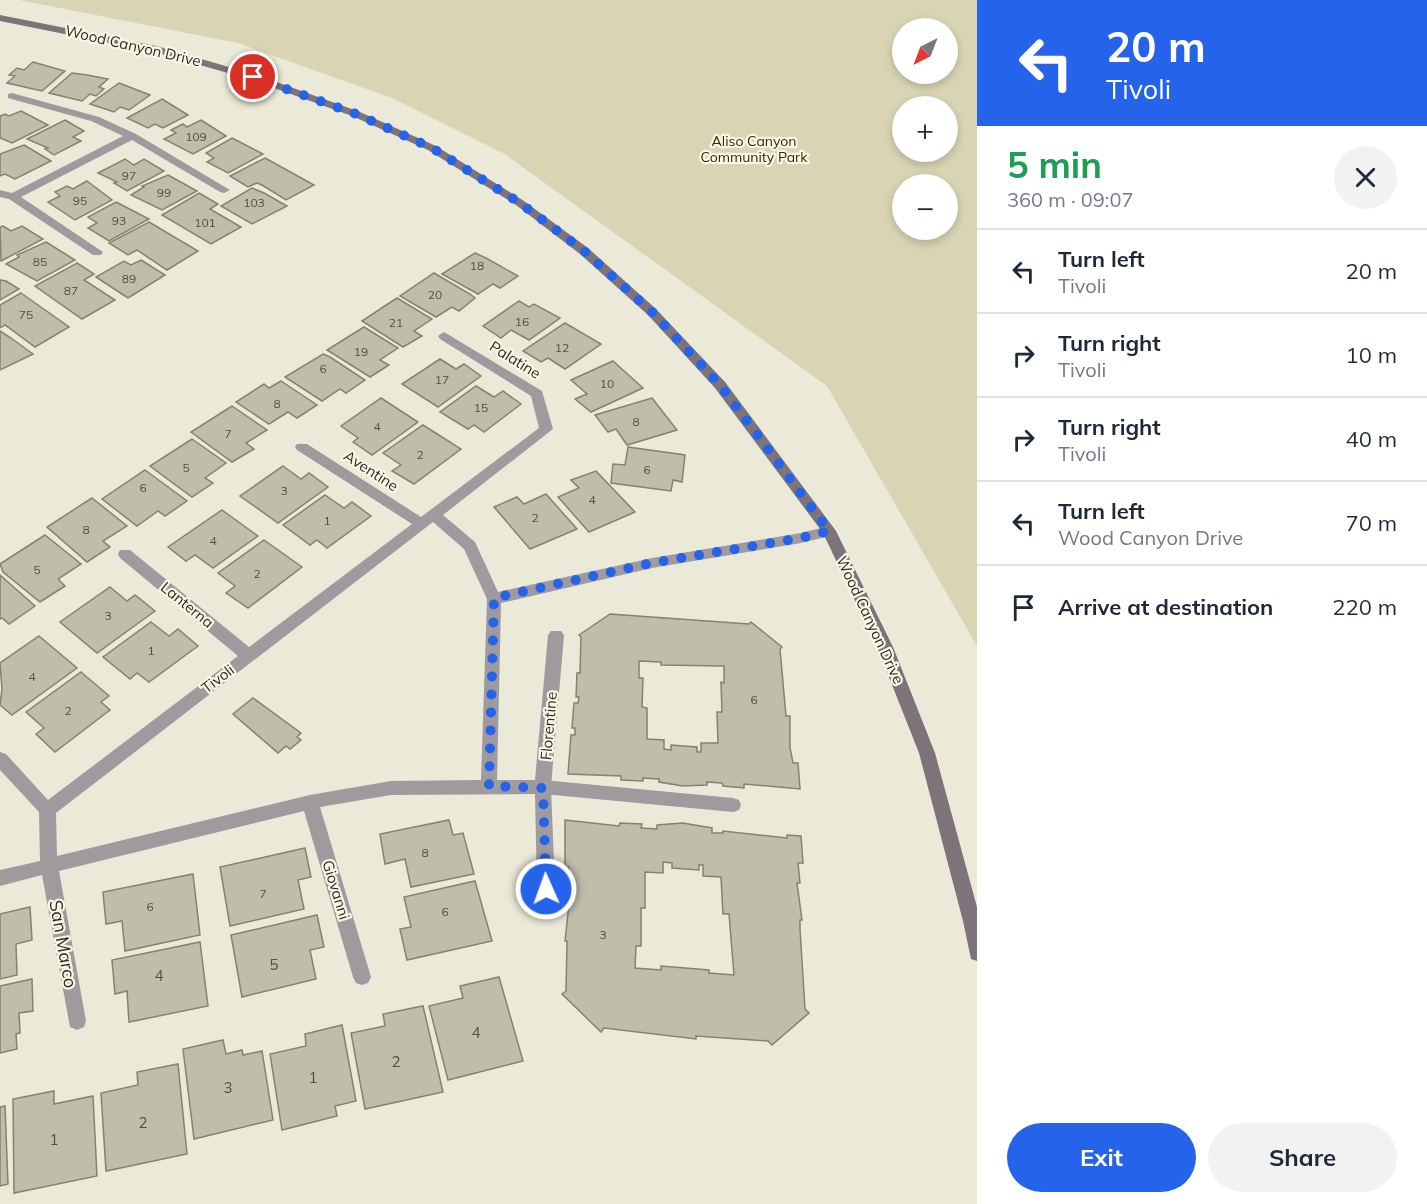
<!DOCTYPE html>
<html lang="en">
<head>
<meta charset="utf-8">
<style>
	body { margin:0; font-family:Mulish,sans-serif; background:#f2f2f3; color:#1f2937; height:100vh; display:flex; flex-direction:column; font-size:22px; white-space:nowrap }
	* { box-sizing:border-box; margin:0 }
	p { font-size:20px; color:#747a83 }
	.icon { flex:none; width:33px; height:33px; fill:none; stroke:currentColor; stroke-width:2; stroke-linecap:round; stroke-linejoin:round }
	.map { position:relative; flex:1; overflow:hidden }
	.sheet { display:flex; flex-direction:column; background:#fff; width:450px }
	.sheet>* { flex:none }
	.banner { background:#2563eb; color:#fff; overflow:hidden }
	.needle { width:39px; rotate:222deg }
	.controls { position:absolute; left:892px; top:18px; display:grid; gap:12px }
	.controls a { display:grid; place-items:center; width:66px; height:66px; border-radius:50%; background:#fff; box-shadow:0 3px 9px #0003; font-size:30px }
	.pin { position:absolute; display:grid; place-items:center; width:51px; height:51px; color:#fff; margin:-26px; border:3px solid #fff; border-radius:50%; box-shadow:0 2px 6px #0007 }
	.me { position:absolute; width:66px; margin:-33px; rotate:358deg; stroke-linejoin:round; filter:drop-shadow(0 0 4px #0008) }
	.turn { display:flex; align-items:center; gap:21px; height:126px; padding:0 30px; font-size:27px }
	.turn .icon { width:78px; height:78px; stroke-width:2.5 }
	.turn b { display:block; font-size:42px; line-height:51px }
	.round { display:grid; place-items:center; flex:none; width:63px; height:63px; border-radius:32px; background:#f2f2f3 }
	.overview { display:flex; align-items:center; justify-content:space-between; height:102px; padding:0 30px }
	h1 { font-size:36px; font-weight:700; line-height:45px; color:#1e9e55 }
	.action { display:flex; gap:12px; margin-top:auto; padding:12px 30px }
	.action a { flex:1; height:69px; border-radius:36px; background:#2563eb; color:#fff; font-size:24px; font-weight:700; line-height:69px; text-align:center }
	.action a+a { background:#f2f2f3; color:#1f2937 }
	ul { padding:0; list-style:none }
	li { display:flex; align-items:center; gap:18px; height:84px; padding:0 30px; border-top:2px solid #e0e1e3 }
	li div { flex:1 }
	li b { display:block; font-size:22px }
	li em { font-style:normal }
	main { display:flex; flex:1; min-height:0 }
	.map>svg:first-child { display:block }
</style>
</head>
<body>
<main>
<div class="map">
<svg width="977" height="1204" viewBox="0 0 977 1204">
	<rect width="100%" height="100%" fill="#ebead8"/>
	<path fill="#d8d5b4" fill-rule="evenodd" d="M19,0H977V646L827,386L503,153L392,98L238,43ZM903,28H948V74H903ZM948,106V152H903V106ZM948,184V230H903V184Z"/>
	<g fill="#bfbdac" stroke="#848272" stroke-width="1.5" fill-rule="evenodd">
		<polygon points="33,62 65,71 42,91 7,83 15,76 9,75 17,68 24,70"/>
		<polygon points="72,73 87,75 108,79 99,87 104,89 96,96 90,94 82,101 49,93"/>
		<polygon points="119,83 150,95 129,110 120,107 114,112 90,104"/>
		<polygon points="162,99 188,115 163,128 155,124 148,128 127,118"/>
		<polygon points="21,111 48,125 12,143 0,138 0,116 5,114 9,116"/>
		<polygon points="65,120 84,131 73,137 81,141 54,155 45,149 48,148 27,139"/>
		<polygon points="201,120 226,136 193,154 164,139 176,133 171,130 183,124 187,127"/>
		<polygon points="232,138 263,154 228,173 207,162 214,158 206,153"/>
		<polygon points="24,145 51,161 15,179 5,174 0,176 0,154"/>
		<polygon points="265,158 314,185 286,200 262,185 257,183 248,187 230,176"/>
		<polygon points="125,159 134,165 144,159 164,171 127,191 114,183 117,182 98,173"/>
		<polygon points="168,175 197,191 162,210 131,195 144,187 142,186"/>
		<polygon points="87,181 112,200 75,220 48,202 60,196 55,192 67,186 73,189"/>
		<polygon points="252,188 264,193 287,206 252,224 221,206"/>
		<polygon points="199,193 218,204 210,209 241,227 211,244 162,215"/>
		<polygon points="116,202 149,219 109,241 88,228 97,223 88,217"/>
		<polygon points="149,222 198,251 167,270 137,250 128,255 109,243"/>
		<polygon points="3,226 11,231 22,226 43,239 1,261 0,227"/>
		<polygon points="46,242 75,260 37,281 6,264 19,257 17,255"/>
		<polygon points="475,253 486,258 518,276 500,288 493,284 478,294 442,274"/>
		<polygon points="141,260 165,275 128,298 96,277 124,261 131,265"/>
		<polygon points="77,263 94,274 84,280 115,300 82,319 35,286"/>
		<polygon points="434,273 470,294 475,298 459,311 452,307 436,317 400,296"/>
		<polygon points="0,280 6,281 19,289 0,300"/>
		<polygon points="21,293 69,327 35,347 5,325 0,328 0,305"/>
		<polygon points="397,298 432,319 414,331 422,336 403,347 362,321"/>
		<polygon points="519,301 529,307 534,304 560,318 529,340 511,330 501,338 483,326"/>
		<polygon points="565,323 601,344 565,369 548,358 541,362 523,351"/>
		<polygon points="364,327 398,348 380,360 389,365 370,377 327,350"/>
		<polygon points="0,331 11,338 33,354 0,370"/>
		<polygon points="323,354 330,357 365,380 346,393 340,389 322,401 285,377"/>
		<polygon points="440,359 456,369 464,364 481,376 438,407 402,384"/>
		<polygon points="613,361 643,388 591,412 575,399 587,394 571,380"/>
		<polygon points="281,381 317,405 297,418 288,412 269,424 236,402 264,384 269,388"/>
		<polygon points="476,386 494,397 503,391 521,404 484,432 474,425 468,429 440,412"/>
		<polygon points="381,398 418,422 372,455 353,442 358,438 341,426"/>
		<polygon points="652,398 677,430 627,445 616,429 608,432 595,415"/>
		<polygon points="232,406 267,430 246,443 254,449 232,462 191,432"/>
		<polygon points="423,425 461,449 414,484 392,471 401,465 383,453"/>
		<polygon points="192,439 226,463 205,478 213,483 192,497 150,466"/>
		<polygon points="628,447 685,455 682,482 673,480 671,491 611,483 613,464 625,465"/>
		<polygon points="283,466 301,479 309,473 328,487 278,523 240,496"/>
		<polygon points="145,470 187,501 165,516 158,511 137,526 102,499"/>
		<polygon points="596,471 635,512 589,532 558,497 579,488 571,480"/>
		<polygon points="546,494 577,529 530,549 494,507 517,497 524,504"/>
		<polygon points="325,495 344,508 352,502 371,516 327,548 317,540 310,545 283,525"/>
		<polygon points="92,498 127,526 103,541 110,547 87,562 47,527"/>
		<polygon points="222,510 258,536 213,568 195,555 186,561 168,547"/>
		<polygon points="45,535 81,564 58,579 65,586 40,602 3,572 0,564"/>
		<polygon points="264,540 302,567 248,608 226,593 235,586 218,573"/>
		<polygon points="0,575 35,606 9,624 2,618 0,619"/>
		<polygon points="110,587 127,601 135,595 155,611 97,653 60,622"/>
		<path d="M610,614L749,624L751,622L782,647L780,649L786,716H790V748L793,763H798L800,789L744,784V788L723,786L722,783L707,782V785L683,786L659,782V779L643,778V781L621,780V776L568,774L571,735H575V728H572L574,703H578L579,697H576L577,673H580L581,637L579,635ZM639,661L661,662V665L724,666V683L721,682L722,712H717L718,743H701V752H697V747L671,745V750L664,749V740L647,739V708L642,707L643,678H639Z"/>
		<polygon points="151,622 169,636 178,629 198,646 149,682 137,673 130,679 103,657"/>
		<polygon points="39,636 77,668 12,715 0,705 2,689 0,663"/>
		<polygon points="81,672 109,696 101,702 110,710 55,752 36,734 44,728 26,712"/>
		<polygon points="253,698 301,733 297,737 301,740 290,749 286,746 278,753 233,714"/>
		<polygon points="449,820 453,835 463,833 474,874 411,887 405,859 385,864 380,834"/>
		<path d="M565,820L619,826L620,823L642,824L641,828L657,829V825L683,823L712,828V833H723V831L787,838V835L801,836L803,863H798L800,883H797L802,920H800V929L805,1009L809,1013L772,1045L768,1041L696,1036V1039L604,1028L601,1032L562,994L566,991L567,941H565L569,904L565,903L569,867L565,866ZM663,862L672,863V868L699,870V865H703V876L721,877L723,914H729L734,975L709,973V970L661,966V970L635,968L636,946H641V908H645V872L663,873Z"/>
		<polygon points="305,848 311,877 298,880 304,909 230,926 220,867"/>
		<polygon points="193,874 200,935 125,951 122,921 106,924 103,892"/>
		<polygon points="475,881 492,941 407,960 400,929 411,927 404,897"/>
		<polygon points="30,907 32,940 16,944 17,975 0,979 0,914"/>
		<polygon points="317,915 324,947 310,950 316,979 242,997 231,935"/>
		<polygon points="200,942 208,1006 129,1022 127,991 115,994 112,960"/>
		<polygon points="499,977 523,1061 448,1080 429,1006 463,998 460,986"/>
		<polygon points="32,979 33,1011 19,1013 20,1033 16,1034 17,1049 0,1053 0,986"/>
		<polygon points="423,1006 443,1092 365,1109 351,1033 385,1026 383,1014"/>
		<polygon points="342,1025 356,1101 335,1106 337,1116 282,1130 270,1054 306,1046 305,1034"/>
		<polygon points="223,1040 226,1054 242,1050 243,1055 262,1051 273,1120 194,1139 183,1049"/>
		<polygon points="178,1064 187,1154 106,1171 101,1093 138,1085 137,1072"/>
		<polygon points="54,1091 54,1104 93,1096 97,1176 14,1193 13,1099"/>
		<polygon points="5,1106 8,1184 0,1186 0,1107"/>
	</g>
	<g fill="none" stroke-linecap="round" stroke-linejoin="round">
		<g fill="#a0999e" fill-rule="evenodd">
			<polygon points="12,93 99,117 136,134 230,190 224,193 220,192 132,140 21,197 103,252 101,255 93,255 9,199 0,197 0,190 12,193 123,136 91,121 8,98 8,94"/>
			<polygon points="543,780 733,798 739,800 741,805 739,810 733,812 543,794 537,792 535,787 537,782"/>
		</g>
		<path fill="#a0999e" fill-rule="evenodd" d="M444,332L542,391L553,429L443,515L475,542L498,592L652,558L801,533L829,526L836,531L834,535L801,543L652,568L501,603L497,780H535L548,635L551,631H561L564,635L551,787L555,889L552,894L546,897L540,894L537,889L535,794L391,795L320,807L371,977L368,983L362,985L356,983L353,977L304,811L59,871L86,1021L84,1027L77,1030L70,1027L42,875L0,886V870L40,861L39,812L0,770V752L6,754L48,800L238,656L120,558L118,554L120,550H130L249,647L412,524L297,450L295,447L297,444H307L421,517L539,428L531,396L440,339L438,336ZM433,522L464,549L487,599L481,780L391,781L310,795L57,856L56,813Z"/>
		<polygon fill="#7d737a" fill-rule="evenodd" points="0,15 156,46 257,75 360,112 436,146 524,201 588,248 656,309 725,382 836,531 893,647 935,753 977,907 977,961 971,959 963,921 919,753 877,647 823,533 715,388 648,315 580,254 516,205 428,150 352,116 249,79 154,52 0,21"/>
	</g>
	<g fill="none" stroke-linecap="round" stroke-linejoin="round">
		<polyline stroke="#2563eb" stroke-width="10" stroke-dasharray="0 18" points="253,77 356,114 432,148 520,203 584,251 652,312 720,385 829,531 801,538 652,563 494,598 489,786 543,788 546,889"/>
	</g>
	<g text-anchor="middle" stroke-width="4.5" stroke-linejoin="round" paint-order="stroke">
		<g font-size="12" fill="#515046">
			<text x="196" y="141">109</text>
			<text x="129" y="180">97</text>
			<text x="164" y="197">99</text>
			<text x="80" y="205">95</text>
			<text x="254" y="207">103</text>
			<text x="119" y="225">93</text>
			<text x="205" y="227">101</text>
			<text x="40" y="266">85</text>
			<text x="477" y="270">18</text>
			<text x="129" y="283">89</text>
			<text x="71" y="295">87</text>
			<text x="435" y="299">20</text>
			<text x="26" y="319">75</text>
			<text x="522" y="326">16</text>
			<text x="396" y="327">21</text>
			<text x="562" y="352">12</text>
			<text x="361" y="356">19</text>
			<text x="323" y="373">6</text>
			<text x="442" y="384">17</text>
			<text x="607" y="388">10</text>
			<text x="277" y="408">8</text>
			<text x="481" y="412">15</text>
			<text x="636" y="426">8</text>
			<text x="377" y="431">4</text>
			<text x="228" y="438">7</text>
			<text x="420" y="459">2</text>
			<text x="186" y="472">5</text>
			<text x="647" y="474">6</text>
			<text x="143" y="492">6</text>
			<text x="284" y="495">3</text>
			<text x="592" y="504">4</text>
			<text x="535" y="522">2</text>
			<text x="327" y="525">1</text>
			<text x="86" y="534">8</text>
			<text x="213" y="545">4</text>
			<text x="37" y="574">5</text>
			<text x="257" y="578">2</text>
			<text x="108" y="620">3</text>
			<text x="151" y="655">1</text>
			<text x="32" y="681">4</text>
			<text x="754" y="704">6</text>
			<text x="68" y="715">2</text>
			<text x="425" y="857">8</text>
			<text x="263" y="898">7</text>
			<text x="150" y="911">6</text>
			<text x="445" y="916">6</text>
			<text x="603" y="939">3</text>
		</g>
		<g font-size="14" fill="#2f2a00" stroke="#f8f7e5">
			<text x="754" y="146">Aliso Canyon<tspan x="754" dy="16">Community Park</tspan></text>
		</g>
		<g font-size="15" fill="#2c2b24" stroke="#f8f7e5">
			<text transform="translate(133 46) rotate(13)" y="5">Wood Canyon Drive</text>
			<text transform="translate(515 360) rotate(32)" y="5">Palatine</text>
			<text transform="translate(371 471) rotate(33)" y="5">Aventine</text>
			<text transform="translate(187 605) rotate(39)" y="5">Lanterna</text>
			<text transform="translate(870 620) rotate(65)" y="5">Wood Canyon Drive</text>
			<text transform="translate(218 679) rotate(-37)" y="5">Tivoli</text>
			<text transform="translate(549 726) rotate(-85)" y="5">Florentine</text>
			<text transform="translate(336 890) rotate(73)" y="5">Giovanni</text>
		</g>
		<g font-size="15" fill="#515046">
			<text x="274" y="970">5</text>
			<text x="159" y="981">4</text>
			<text x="476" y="1038">4</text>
			<text x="396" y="1067">2</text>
			<text x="313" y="1083">1</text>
			<text x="228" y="1093">3</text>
			<text x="143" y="1128">2</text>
			<text x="54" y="1145">1</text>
		</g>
		<g font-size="18" fill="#2c2b24" stroke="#f8f7e5">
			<text transform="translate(63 944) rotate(80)" y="6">San Marco</text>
		</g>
	</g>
</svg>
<div class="controls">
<a><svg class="needle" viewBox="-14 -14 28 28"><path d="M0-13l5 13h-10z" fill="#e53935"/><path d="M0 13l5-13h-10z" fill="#747a83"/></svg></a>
<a>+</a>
<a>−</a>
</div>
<div class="pin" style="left:253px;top:77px;background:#d93025"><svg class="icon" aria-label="arrive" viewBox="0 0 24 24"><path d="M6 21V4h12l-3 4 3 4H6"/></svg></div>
<svg class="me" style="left:546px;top:889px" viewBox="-20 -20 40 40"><circle r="17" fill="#2563eb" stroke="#fff" stroke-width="3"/><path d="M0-11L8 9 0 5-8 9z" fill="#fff"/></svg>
</div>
<section class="sheet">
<div class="banner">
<div class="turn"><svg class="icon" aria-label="left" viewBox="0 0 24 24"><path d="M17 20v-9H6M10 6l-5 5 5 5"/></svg><div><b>20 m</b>Tivoli</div></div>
</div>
<div class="overview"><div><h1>5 min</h1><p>360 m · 09:07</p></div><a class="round"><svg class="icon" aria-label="close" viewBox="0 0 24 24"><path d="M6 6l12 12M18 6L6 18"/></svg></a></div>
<ul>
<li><svg class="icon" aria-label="left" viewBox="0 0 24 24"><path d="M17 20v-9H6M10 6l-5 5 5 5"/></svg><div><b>Turn left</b><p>Tivoli</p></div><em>20 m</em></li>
<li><svg class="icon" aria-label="right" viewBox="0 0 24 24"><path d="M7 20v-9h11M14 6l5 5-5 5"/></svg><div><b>Turn right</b><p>Tivoli</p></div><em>10 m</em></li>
<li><svg class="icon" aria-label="right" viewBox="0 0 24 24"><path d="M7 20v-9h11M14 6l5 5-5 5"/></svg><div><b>Turn right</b><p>Tivoli</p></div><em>40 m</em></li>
<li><svg class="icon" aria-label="left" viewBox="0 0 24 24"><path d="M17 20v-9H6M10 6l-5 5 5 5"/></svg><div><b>Turn left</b><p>Wood Canyon Drive</p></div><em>70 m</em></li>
<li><svg class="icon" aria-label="arrive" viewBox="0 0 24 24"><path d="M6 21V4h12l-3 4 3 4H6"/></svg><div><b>Arrive at destination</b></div><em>220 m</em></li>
</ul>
<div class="action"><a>Exit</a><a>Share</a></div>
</section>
</main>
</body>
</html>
